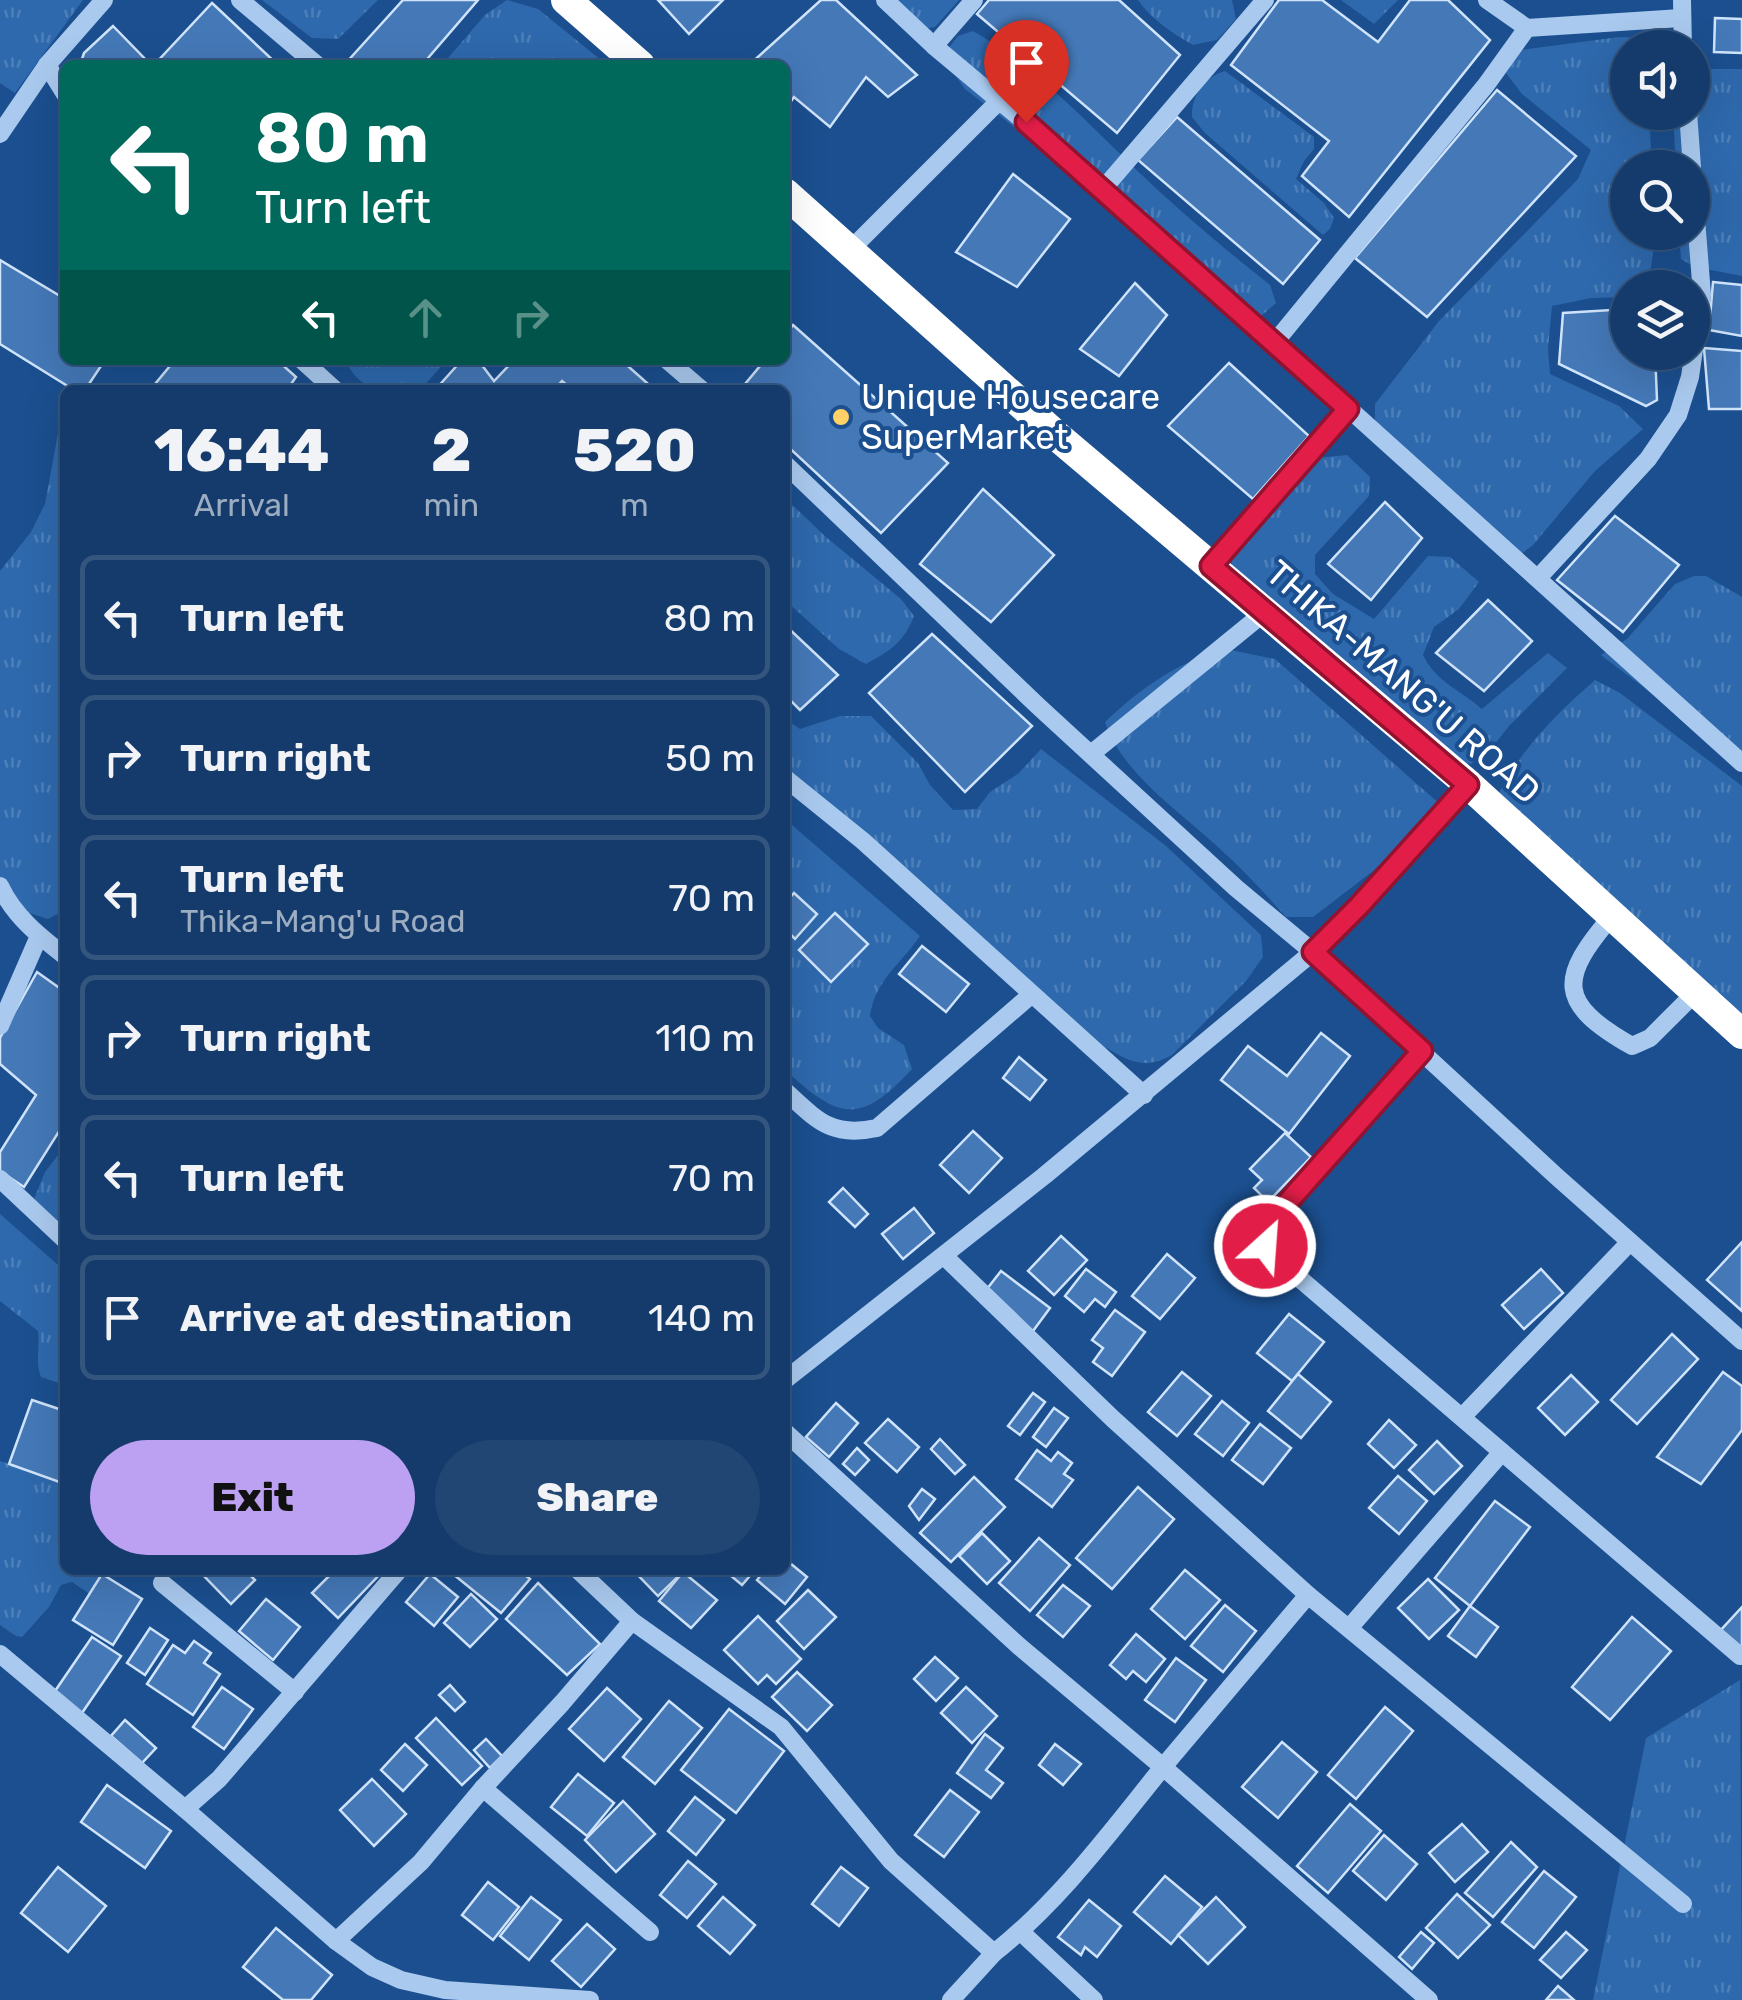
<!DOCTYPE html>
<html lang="en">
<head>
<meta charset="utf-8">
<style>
	body { margin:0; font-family:Rubik,sans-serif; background:#214673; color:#f1f3f6; height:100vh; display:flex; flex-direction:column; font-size:38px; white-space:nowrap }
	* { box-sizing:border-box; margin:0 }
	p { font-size:32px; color:#9dadc1 }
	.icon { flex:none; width:55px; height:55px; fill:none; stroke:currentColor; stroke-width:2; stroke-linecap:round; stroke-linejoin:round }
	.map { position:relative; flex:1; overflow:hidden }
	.sheet { position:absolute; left:60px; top:385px; width:730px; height:1190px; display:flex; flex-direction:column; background:#143b6b; border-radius:15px; box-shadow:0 10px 40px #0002,0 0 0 2px #33557e }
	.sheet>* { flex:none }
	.guide { position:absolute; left:60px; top:60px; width:730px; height:305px; border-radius:15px; box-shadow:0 10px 40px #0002,0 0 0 2px #33557e; background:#00695c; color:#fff; overflow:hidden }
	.tools { position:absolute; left:1610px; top:30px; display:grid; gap:20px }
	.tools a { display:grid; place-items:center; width:100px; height:100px; border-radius:50%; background:#143b6b; box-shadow:0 10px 40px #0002,0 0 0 2px #33557e; font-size:50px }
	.pin { position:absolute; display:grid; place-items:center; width:85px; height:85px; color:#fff; margin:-102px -42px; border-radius:50% 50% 50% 0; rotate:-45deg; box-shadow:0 0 10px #0007 }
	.pin .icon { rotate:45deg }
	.me { position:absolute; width:110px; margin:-55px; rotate:26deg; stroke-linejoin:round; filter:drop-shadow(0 0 8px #0008) }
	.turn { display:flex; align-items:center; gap:35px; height:210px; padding:0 30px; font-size:45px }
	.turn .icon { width:130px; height:130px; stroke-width:2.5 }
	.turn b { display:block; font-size:70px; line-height:85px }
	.lanes { display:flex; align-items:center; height:95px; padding:0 30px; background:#0003; justify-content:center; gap:50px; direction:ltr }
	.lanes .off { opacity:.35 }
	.eta { display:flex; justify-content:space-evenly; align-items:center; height:170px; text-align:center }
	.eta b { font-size:60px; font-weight:800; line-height:70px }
	.button { display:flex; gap:20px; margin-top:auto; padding:20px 30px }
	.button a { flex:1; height:115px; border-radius:60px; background:#bca0f2; color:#111; font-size:40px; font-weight:800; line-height:115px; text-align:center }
	.button a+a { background:#214673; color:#f1f3f6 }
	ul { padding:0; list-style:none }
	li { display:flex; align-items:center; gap:30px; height:125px; margin:0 20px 15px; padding:0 10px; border:5px solid #33557e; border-radius:15px }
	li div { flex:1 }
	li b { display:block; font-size:38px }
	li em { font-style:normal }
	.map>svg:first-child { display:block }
</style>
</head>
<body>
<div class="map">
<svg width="1742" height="2000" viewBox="0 0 1742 2000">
	<defs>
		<pattern id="grass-tufts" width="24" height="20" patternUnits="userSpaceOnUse" patternTransform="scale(2.5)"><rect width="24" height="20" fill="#2e69ad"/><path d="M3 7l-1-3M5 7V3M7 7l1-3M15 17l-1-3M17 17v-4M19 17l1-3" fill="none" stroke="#4d80b9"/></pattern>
	</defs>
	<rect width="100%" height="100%" fill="#1b4f8f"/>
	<g fill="url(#grass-tufts)">
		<polygon points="0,0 83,0 15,93 0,83"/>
		<polygon points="262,0 378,0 338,39 312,38"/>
		<polygon points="507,0 538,9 607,65 442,65 485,15"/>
		<polygon points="877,0 959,0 935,27 912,31"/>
		<path d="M1138,0H1232L1236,19L1217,40L1193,45C1172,33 1152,20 1138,0Z"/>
		<polygon points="1341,0 1398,0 1374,24"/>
		<path d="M973,31C1049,75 1105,143 1170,201C1202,230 1236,258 1270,285L1276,303L1249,327L1236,320L1105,197L965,89L948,65V49L958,36Z"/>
		<polygon points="1619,37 1644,38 1645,47 1628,48 1628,112 1649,113 1652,167 1628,168 1628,232 1656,233 1648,287 1628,288 1627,296 1625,297 1591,298 1552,306 1548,349 1550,374 1619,406 1643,429 1595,471 1533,545 1512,561 1375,432 1375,404 1439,321 1578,179 1591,150 1522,94 1506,73 1520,50"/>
		<polygon points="1693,69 1742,69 1742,276 1695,267 1681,259 1679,233 1692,232 1692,168 1676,167 1673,113 1692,112"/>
		<path d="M1225,71L1314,137V149L1304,161L1296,179L1324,203L1334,218L1330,229L1323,235L1205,133L1192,117C1191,96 1205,77 1225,71Z"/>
		<path d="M447,360L420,390C388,390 361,395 346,361Z"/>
		<polygon points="65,416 65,910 48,919 17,909 0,882 0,571 31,532 45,504 61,417"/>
		<path d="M1347,455L1370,477L1369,496L1315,555V574L1333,594L1374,619L1428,556L1450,557L1479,582L1459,609L1434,627L1423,655C1436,682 1459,689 1482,709L1548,653L1567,668L1509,726L1491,749L1471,764L1452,762L1233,571L1230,550L1317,458Z"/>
		<path d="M785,498L826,537L901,599L914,616C904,642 890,651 866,664L839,649L785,600Z"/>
		<polygon points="1694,576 1706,576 1742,597 1742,762 1601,655 1627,639 1675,584"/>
		<path d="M1226,649L1275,659L1442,806L1373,871L1313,917H1286C1265,894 1244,870 1220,849C1180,811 1123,775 1105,722C1141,688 1177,662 1226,649Z"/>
		<path d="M1595,680L1620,693L1742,786V1025C1722,1005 1692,963 1669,952L1496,799C1518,752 1556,714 1595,680Z"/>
		<path d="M840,716H871L918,763L930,785L953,810L977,809L990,792L1019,773L1041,749L1166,846L1261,935L1263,957L1246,981L1172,1055C1141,1072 1126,1059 1098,1043L785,783V719L800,729Z"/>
		<path d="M785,819L920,936C901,964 875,980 870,1016L878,1028L904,1045L912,1069C859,1127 838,1118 785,1070Z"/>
		<polygon points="65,1146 65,1239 34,1199 45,1172"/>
		<path d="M0,1214L65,1271V1385L41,1377C35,1362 40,1348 38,1331L0,1301Z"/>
		<polygon points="0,1461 65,1483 65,1570 117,1570 109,1576 97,1599 72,1582 61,1585 49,1607 22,1637 16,1636 0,1625"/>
		<polygon points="1740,1680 1742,2000 1593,2000 1646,1738"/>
	</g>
	<g fill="#4478b7" stroke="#cfe3fa" stroke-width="2.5">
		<polygon points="403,0 478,0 422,65 345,64"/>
		<polygon points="658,0 723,0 689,34"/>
		<polygon points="821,0 836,0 917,75 888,97 866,77 830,127 794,97 785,110 785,65 749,65"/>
		<polygon points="989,0 1119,0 1180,55 1117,133 977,14"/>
		<polygon points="1279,0 1322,0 1378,42 1410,0 1448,0 1490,40 1349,217 1302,176 1329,141 1231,65"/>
		<polygon points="212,3 278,65 154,65"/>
		<polygon points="1715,18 1742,19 1742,53 1714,52"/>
		<polygon points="113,26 151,65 80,65 84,53"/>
		<polygon points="1497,90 1576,156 1427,317 1355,258"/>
		<polygon points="1177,117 1320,240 1283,284 1138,160"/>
		<polygon points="1013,174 1070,219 1017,287 956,252"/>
		<polygon points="0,260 65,299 65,360 105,360 85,390 74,390 0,344"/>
		<polygon points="1713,282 1742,285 1742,336 1709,330"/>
		<polygon points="1135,283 1167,315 1119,376 1080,349"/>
		<polygon points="1628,309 1628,352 1655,352 1657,400 1646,406 1559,364 1563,313"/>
		<polygon points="793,325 948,463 881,533 785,444 785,390 740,390 765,360 785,360 785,335"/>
		<polygon points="1704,348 1742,351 1742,409 1709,409"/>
		<polygon points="175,360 277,360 296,377 287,390 150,390"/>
		<polygon points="462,360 478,360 494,381 514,360 621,360 655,390 573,390 562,381 554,390 435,390"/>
		<polygon points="1229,363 1309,436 1253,499 1168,426"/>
		<polygon points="983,489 1054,555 991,622 920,564"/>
		<polygon points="1385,502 1422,538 1371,600 1328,564"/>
		<polygon points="1615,516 1679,565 1623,632 1557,580"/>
		<polygon points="1488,600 1532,641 1484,691 1436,653"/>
		<polygon points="785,625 838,675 800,710 785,695"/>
		<polygon points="932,634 1032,726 965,792 869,693"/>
		<polygon points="794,893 817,914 795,939 785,929 785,903"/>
		<polygon points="835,913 868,944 831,982 799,950"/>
		<polygon points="922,946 969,984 946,1012 899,974"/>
		<polygon points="37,972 65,992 65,1122 24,1187 0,1171 0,1152 36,1095 0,1064 0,1038"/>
		<polygon points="1321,1033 1350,1056 1289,1134 1221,1080 1248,1046 1287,1076"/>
		<polygon points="1019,1057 1046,1080 1030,1100 1003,1078"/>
		<polygon points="973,1131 1002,1158 969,1193 940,1165"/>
		<polygon points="1285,1133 1311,1157 1268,1202 1254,1188 1262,1180 1250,1169"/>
		<polygon points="843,1188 868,1214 855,1227 829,1202"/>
		<polygon points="914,1208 934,1233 903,1259 882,1234"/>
		<polygon points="1061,1236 1087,1260 1054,1295 1028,1271"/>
		<polygon points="1742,1242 1742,1311 1707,1280"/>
		<polygon points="1167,1254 1195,1278 1160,1319 1132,1296"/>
		<polygon points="1086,1269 1116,1292 1105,1307 1095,1299 1084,1312 1065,1296"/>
		<polygon points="1541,1269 1563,1293 1524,1329 1502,1305"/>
		<polygon points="1001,1271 1050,1308 1033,1331 983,1294"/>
		<polygon points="1115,1310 1145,1332 1112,1376 1093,1362 1103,1348 1092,1340"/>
		<polygon points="1289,1314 1324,1342 1292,1381 1257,1353"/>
		<polygon points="1672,1334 1698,1359 1637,1424 1611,1400"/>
		<polygon points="1182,1372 1211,1396 1177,1436 1148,1412"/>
		<polygon points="1723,1372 1742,1386 1742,1430 1701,1484 1657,1457"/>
		<polygon points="1298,1374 1331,1402 1301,1438 1268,1411"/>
		<polygon points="1571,1375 1598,1402 1565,1435 1538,1408"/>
		<polygon points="1033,1393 1045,1402 1020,1435 1008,1426"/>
		<polygon points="32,1400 65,1411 65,1484 9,1464"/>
		<polygon points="1222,1401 1249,1423 1223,1456 1195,1434"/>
		<polygon points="836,1403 858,1423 829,1457 806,1437"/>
		<polygon points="1054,1408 1068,1418 1046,1447 1033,1437"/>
		<polygon points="888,1419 919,1447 897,1472 865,1443"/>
		<polygon points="1389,1420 1416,1445 1394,1468 1368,1444"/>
		<polygon points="1260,1424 1291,1448 1263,1484 1232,1460"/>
		<polygon points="940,1439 965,1465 955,1474 931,1449"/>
		<polygon points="1437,1441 1462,1466 1434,1494 1409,1470"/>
		<polygon points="857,1448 869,1460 855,1475 843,1464"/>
		<polygon points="1037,1450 1051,1461 1058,1452 1072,1463 1064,1474 1073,1480 1052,1507 1016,1479"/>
		<polygon points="1398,1476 1427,1501 1399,1534 1369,1508"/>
		<polygon points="974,1477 1005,1507 951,1562 920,1533"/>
		<polygon points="1138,1487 1174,1519 1112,1589 1076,1558"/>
		<polygon points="922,1489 935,1499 919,1520 909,1506"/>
		<polygon points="1495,1501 1530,1527 1470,1606 1435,1578"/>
		<polygon points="982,1533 1010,1561 987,1584 959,1556"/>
		<polygon points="1039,1538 1070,1565 1030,1611 999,1583"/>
		<polygon points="785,1559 807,1577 785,1604 757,1580 765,1570 785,1570"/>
		<polygon points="208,1570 245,1570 255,1580 231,1604 203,1575"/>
		<polygon points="335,1570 384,1570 338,1618 312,1593"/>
		<polygon points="448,1570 519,1570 530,1579 501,1613"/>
		<polygon points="633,1570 681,1570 683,1572 658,1596"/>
		<polygon points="724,1570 755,1570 742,1585"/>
		<polygon points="1185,1570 1220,1600 1185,1639 1151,1609"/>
		<polygon points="683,1572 717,1600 691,1628 659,1601"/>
		<polygon points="102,1574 142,1599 113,1645 73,1620"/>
		<polygon points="430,1574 458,1597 434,1626 406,1602"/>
		<polygon points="1428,1579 1459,1610 1429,1639 1398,1608"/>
		<polygon points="538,1583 600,1644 567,1675 506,1619"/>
		<polygon points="1063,1585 1090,1606 1063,1637 1037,1615"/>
		<polygon points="808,1590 836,1617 804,1649 777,1621"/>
		<polygon points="471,1594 497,1619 470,1647 444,1623"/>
		<polygon points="266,1599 300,1627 273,1660 239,1631"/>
		<polygon points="1225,1605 1256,1631 1223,1672 1191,1646"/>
		<polygon points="1470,1606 1498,1627 1476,1657 1448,1636"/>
		<polygon points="1742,1607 1742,1650 1720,1631"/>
		<polygon points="758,1616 801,1659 776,1684 767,1675 758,1684 724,1650"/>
		<polygon points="1632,1617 1671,1651 1610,1720 1572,1687"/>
		<polygon points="150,1628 168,1640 145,1675 127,1663"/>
		<polygon points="1136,1634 1165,1659 1146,1682 1133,1671 1126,1679 1110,1665"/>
		<polygon points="92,1637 121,1656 82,1713 53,1694"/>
		<polygon points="194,1641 211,1653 204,1663 220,1674 193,1715 147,1684 173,1645 185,1653"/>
		<polygon points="935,1657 958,1678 936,1701 914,1679"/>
		<polygon points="1176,1658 1206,1680 1175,1722 1145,1700"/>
		<polygon points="797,1672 832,1705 807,1731 772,1697"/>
		<polygon points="450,1685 465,1702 455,1711 439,1695"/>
		<polygon points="222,1687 253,1709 224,1749 193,1727"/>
		<polygon points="966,1687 997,1716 972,1743 941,1713"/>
		<polygon points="607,1688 641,1719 604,1761 569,1729"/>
		<polygon points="669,1701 702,1728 655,1784 623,1757"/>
		<polygon points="1385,1707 1413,1731 1356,1799 1328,1775"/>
		<polygon points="729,1709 784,1751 736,1813 681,1770"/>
		<polygon points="436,1718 482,1766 462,1785 416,1738"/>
		<polygon points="125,1720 156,1748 142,1763 111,1736"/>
		<polygon points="985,1734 1003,1748 986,1770 1003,1783 991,1798 957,1773"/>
		<polygon points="486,1739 502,1756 490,1768 474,1750"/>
		<polygon points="1282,1742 1317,1772 1278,1818 1242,1787"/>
		<polygon points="405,1744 427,1765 403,1791 381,1770"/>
		<polygon points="1055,1744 1081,1764 1063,1785 1039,1765"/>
		<polygon points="578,1774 614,1803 587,1836 551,1807"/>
		<polygon points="372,1779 406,1814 374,1846 340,1810"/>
		<polygon points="107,1785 171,1831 145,1868 81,1822"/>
		<polygon points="950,1790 979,1812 944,1857 915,1835"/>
		<polygon points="695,1797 724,1820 696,1855 668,1831"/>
		<polygon points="623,1801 655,1834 616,1872 585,1840"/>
		<polygon points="1350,1804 1381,1831 1328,1893 1297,1866"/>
		<polygon points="1462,1824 1488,1852 1455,1882 1429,1853"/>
		<polygon points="1384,1835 1417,1864 1386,1900 1353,1871"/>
		<polygon points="1511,1842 1537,1867 1493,1917 1465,1893"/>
		<polygon points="688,1861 716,1884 687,1918 660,1895"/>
		<polygon points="58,1867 106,1906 68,1952 21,1913"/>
		<polygon points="841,1867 868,1888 839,1926 812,1904"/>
		<polygon points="1544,1871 1576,1897 1534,1948 1502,1922"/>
		<polygon points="1165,1876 1202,1907 1171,1944 1134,1912"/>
		<polygon points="488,1882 519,1907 493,1940 462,1915"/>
		<polygon points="1457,1894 1490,1925 1458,1958 1426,1928"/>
		<polygon points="531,1897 561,1920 529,1960 500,1936"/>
		<polygon points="723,1897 755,1925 730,1954 698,1926"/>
		<polygon points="1216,1897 1245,1927 1208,1964 1178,1935"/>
		<polygon points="1089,1900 1121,1926 1097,1957 1085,1947 1081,1955 1058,1937"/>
		<polygon points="587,1924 615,1949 581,1987 552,1961"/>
		<polygon points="276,1928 332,1975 311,2000 283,2000 243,1967"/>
		<polygon points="1421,1932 1434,1943 1412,1969 1399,1957"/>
		<polygon points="1566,1932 1587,1950 1561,1978 1540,1960"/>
		<polygon points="1558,1986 1574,2000 1546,2000"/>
	</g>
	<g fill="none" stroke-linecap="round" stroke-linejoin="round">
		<g stroke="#a9c9ee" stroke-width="18">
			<polyline points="240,0 317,65"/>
			<polyline points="885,0 934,46 1104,188 1742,763"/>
			<polyline points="1487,0 1527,28"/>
			<polyline points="1682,0 1683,48"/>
			<polyline points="934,46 974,0"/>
			<polyline points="47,65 65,94"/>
			<polyline points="1688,112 1692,168"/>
			<polyline points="0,134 47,65 104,0"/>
			<polyline points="1104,188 1265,0"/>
			<polyline points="850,250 1000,100"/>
			<polyline points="1275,342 1486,85 1527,28 1681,18"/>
			<polyline points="302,360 335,390"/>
			<polyline points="667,360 702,390"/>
			<polyline points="785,464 1038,706 1236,888 1313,952 1556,1176 1742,1341"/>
			<polyline points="1211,566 1348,409"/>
			<polyline points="1538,578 1648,459 1678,415 1690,377 1702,295 1692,168"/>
			<polyline points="1091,754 1265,612"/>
			<polyline points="785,778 863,841 1144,1095"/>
			<path d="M0,886C14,916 39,936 65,956"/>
			<path d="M1612,916C1559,978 1556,1003 1632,1046L1650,1038L1696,992"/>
			<polyline points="0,1026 39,936"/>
			<polyline points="1421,1051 1263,1230 1265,1245 1278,1260 1740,1656"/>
			<path d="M785,1091C817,1120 831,1138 877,1128L1031,995"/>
			<polyline points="0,1179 65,1240"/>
			<polyline points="785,1380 1044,1176 1313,952 1359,906 1469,785"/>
			<polyline points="1463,1416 1630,1242"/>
			<polyline points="785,1432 1020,1647 1163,1767 1308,1595 1113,1419 944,1256"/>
			<polyline points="578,1570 632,1621 781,1727 891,1861 994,1953 951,2000"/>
			<polyline points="162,1583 295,1692"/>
			<polyline points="1308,1595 1683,1904"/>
			<polyline points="632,1621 562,1703 483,1788 650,1932"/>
			<polyline points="1350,1627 1502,1452"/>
			<polyline points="0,1654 185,1809 219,1779 399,1570"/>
			<polyline points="185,1809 336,1941 372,1967 401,1980 445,1990 590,2000"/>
			<polyline points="1021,1932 1094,2000"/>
			<polyline points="336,1941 421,1862 483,1788"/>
			<path d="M994,1953C1060,1901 1111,1831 1163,1767L1429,2000"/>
		</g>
		<g stroke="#fff" stroke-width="30">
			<polyline points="566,0 640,65"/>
			<polyline points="785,193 1058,437 1469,785 1742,1034"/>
		</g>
	</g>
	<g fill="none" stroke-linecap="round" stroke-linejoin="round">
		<defs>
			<polyline id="route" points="1026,122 1348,409 1211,566 1468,785 1359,906 1313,952 1422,1051 1263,1230 1265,1246"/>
		</defs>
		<use href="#route" stroke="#92132f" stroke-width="25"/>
		<use href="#route" stroke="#e11d48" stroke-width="18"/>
	</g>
	<circle fill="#ffd166" stroke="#1b4f8f" stroke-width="4" cx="841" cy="417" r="10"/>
	<g text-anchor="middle" stroke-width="8" stroke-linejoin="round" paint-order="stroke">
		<g font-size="35" fill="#fff" stroke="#1b4f8f" text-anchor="start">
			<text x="861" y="409">Unique Housecare<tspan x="861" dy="40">SuperMarket</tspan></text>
		</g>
		<g font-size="35" fill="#fff" stroke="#1b4f8f">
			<text transform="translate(1403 682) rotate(41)" y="12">THIKA-MANG'U ROAD</text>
		</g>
	</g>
</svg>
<div class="tools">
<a><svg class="icon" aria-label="sound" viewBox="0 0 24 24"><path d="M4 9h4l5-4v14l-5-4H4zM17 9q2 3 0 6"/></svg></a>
<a><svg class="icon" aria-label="search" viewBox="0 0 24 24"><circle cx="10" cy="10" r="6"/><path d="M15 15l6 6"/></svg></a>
<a><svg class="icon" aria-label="layers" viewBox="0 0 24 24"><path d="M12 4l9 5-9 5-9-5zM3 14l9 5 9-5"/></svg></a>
</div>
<div class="pin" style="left:1026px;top:122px;background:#d93025"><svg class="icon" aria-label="arrive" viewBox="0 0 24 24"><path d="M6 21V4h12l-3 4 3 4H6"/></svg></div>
<svg class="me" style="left:1265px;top:1246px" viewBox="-20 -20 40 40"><circle r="17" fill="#e11d48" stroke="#fff" stroke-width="3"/><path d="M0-11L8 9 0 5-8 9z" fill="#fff"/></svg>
<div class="guide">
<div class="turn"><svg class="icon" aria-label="left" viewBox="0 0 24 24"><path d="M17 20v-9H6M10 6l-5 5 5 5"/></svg><div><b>80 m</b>Turn left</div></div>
<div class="lanes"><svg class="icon" aria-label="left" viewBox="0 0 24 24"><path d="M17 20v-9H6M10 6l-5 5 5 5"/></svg><svg class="icon off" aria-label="ahead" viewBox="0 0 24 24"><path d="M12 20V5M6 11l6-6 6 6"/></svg><svg class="icon off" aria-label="right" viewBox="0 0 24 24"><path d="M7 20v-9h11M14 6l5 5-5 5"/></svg></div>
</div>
<section class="sheet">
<div class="eta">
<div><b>16:44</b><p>Arrival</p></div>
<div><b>2</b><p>min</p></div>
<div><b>520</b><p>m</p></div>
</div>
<ul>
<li><svg class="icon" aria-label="left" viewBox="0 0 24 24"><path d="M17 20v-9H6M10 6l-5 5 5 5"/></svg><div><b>Turn left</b></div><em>80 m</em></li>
<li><svg class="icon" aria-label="right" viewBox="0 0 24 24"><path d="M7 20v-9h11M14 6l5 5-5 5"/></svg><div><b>Turn right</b></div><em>50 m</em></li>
<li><svg class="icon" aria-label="left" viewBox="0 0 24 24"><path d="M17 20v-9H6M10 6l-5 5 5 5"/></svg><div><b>Turn left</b><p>Thika-Mang'u Road</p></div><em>70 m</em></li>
<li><svg class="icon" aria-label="right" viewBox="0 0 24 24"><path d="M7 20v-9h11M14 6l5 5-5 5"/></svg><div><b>Turn right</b></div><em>110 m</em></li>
<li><svg class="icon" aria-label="left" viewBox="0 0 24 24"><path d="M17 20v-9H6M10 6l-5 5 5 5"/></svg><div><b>Turn left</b></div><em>70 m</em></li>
<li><svg class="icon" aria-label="arrive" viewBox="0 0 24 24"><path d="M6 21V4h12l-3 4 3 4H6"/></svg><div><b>Arrive at destination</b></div><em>140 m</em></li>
</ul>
<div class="button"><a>Exit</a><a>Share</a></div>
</section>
</div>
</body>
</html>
